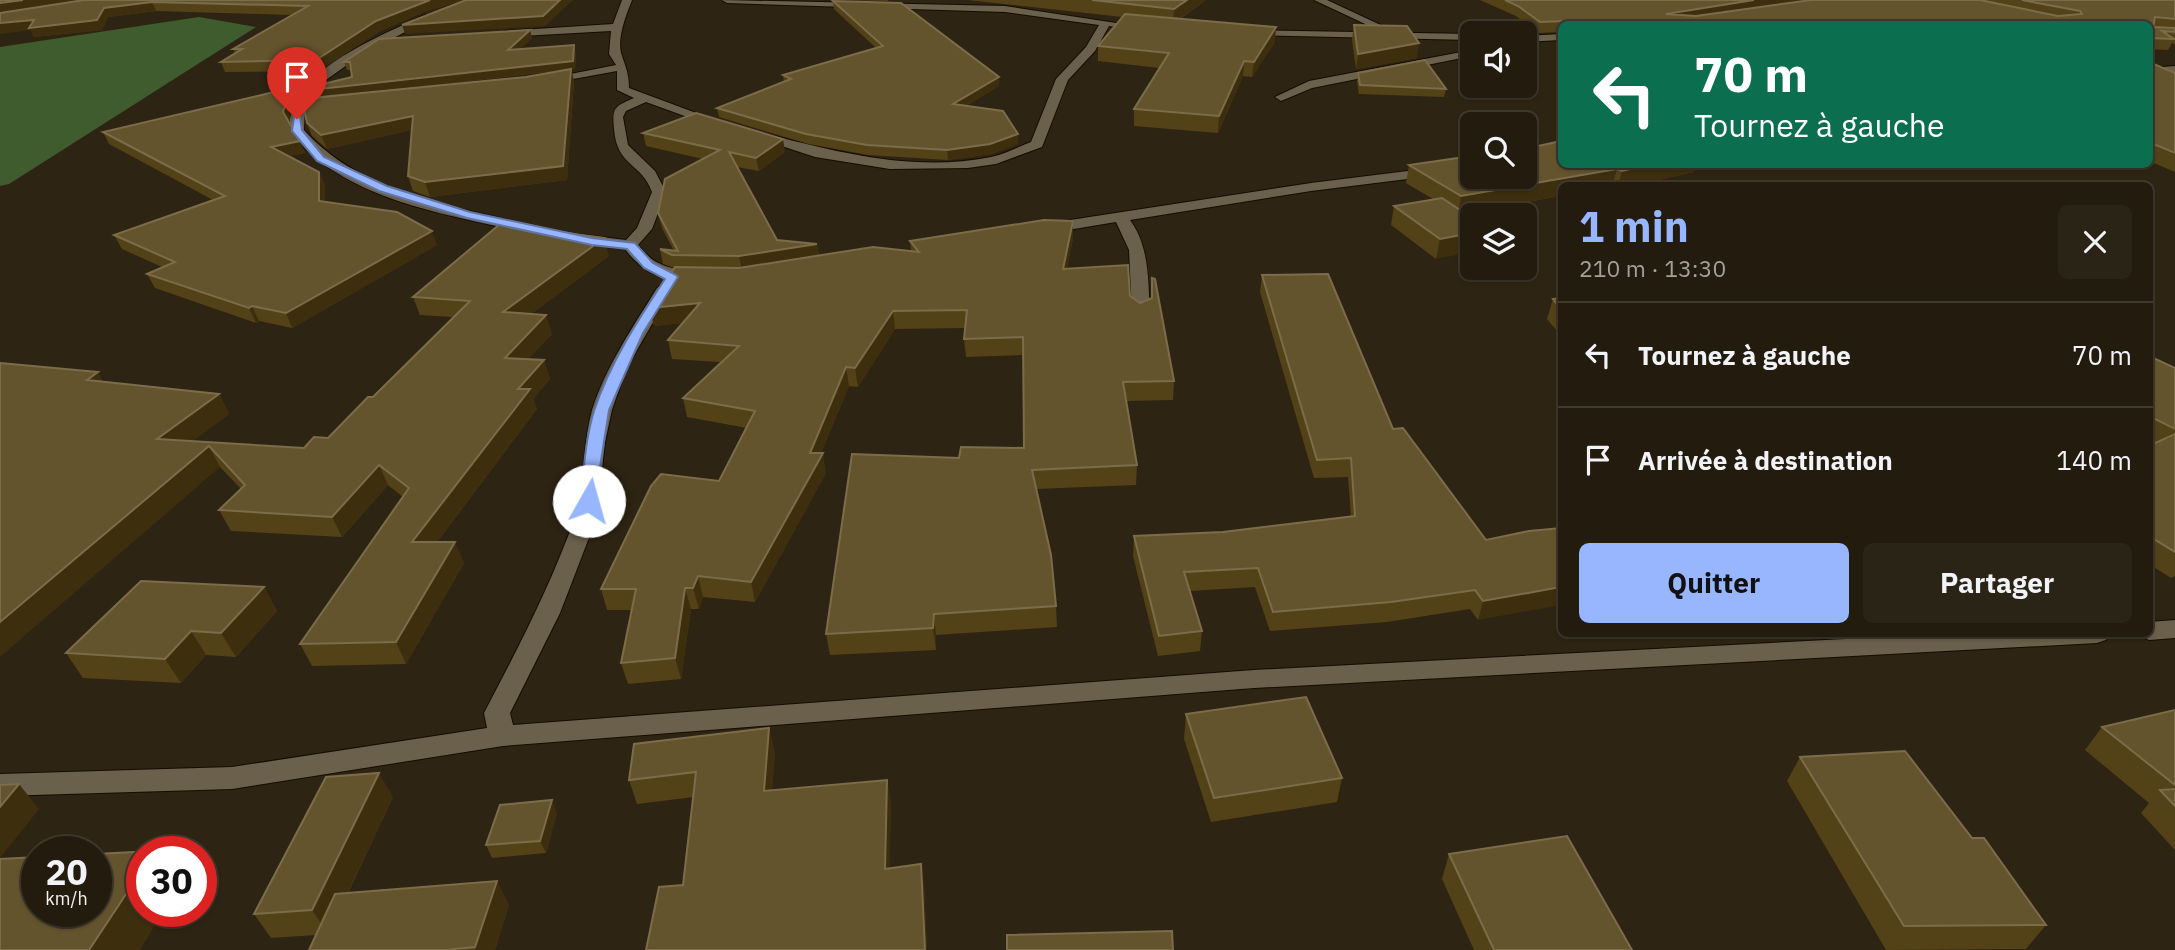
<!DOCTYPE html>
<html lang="fr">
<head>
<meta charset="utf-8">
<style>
	body { margin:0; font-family:"IBM Plex Sans",sans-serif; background:#2a2417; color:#f1f3f6; height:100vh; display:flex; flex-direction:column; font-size:26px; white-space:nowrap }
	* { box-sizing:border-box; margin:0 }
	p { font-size:23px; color:#a2a19e }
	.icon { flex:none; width:38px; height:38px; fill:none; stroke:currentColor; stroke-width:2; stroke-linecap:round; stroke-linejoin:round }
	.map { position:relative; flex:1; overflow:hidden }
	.side { position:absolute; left:1558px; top:182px; width:595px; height:455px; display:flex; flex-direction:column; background:#221b0e; border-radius:10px; box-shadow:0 2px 5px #0004,0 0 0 2px #3f392e }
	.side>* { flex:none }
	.top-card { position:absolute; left:1558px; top:21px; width:595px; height:147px; border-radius:10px; box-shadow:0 2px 5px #0004,0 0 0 2px #3f392e; background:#0b6e4f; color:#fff; overflow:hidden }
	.fabs { position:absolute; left:1460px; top:21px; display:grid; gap:14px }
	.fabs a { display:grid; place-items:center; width:77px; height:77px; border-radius:10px; background:#221b0e; box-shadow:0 2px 5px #0004,0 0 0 2px #3f392e; font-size:35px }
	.speed { position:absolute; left:21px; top:836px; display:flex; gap:14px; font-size:35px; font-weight:700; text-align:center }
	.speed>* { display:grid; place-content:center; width:91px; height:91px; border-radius:50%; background:#221b0e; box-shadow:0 2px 5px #0004,0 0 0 2px #3f392e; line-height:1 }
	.speed small { font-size:18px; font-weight:400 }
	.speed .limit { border:10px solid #d22; background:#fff; color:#111 }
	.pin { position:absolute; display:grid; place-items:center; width:60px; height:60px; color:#fff; margin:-72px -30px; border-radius:50% 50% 50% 0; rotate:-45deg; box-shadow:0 0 7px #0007 }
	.pin .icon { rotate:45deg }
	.me { position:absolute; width:77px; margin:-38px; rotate:7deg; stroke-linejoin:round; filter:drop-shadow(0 0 5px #0008) }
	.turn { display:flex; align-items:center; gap:24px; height:147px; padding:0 21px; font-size:32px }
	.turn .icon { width:91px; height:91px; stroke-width:2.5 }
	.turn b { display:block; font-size:49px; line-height:60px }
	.round { display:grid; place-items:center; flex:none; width:74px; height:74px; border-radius:10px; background:#2a2417 }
	.overview { display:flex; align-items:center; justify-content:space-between; height:119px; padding:0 21px }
	h1 { font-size:42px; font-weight:700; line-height:52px; color:#97b6fd }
	.action { display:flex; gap:14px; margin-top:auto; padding:14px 21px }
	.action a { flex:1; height:80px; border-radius:10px; background:#97b6fd; color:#111; font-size:28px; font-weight:700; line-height:80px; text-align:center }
	.action a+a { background:#2a2417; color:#f1f3f6 }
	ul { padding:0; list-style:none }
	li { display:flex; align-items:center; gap:21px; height:105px; padding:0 21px; border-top:2px solid #3f392e }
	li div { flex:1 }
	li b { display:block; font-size:26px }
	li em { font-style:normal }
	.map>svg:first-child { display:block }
</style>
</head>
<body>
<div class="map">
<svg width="2175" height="950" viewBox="0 0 2175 950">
	<rect width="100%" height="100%" fill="#2e2413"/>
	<polygon fill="#3f5c2e" points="199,17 256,27 9,184 0,186 0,47"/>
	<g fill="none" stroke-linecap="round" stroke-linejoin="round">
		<defs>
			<g id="minor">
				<path d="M622,0H632C626,16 616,39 622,56C626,68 629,74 629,88L723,123L712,126L646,102L626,111L623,117L628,145L655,171L666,192L652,229L638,245C656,270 677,268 704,275V281C675,289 641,272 625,249L578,244L570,239L578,234L626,240L637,228L652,192C641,162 617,167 614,129C612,107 614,107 634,98L617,90V71L546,84L540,80L616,65L609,54L611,31L504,37L499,34L504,31L613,24Z"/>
				<path d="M722,0L1005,6L1149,28L1144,31L1109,26L1095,51L1068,80L1042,147L996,164L968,168L890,169L815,157L751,136L758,132C834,151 912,173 991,157C1005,154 1018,147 1031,142L1056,79L1086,47L1099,25L1005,12L727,3Z"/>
				<polygon points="1314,0 1327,0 1387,28 1378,30"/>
				<path d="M425,15L434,17L361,55L326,80L305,104L304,130C365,198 464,208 548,229V235C533,239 511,230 496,226C424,210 337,193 290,131C290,122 289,112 293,104C314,62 384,34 425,15Z"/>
				<polygon points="1246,30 1472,34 1472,40 1242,35 1241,33"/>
				<polygon points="1561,34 1561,40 1524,42 1524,36"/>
				<polygon points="1472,50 1472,56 1312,88 1281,101 1275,97 1309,81"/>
				<polygon points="2175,66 2175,74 2149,76 2149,68"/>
				<path d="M1472,163V171L1311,191L1130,220C1150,247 1148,282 1150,314L1141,319L1132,314L1129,250L1116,222L1044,234L1036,229L1044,224L1311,183Z"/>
				<path d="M665,283L673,288L626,369L612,410L605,442L597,517L560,613L510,713L513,725L1254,670L1941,634H2109L2106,640L2097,643L1254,688L503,746L232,789L0,796V774L232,767L487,728L484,713C517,650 550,587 574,520C586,486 582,445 592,410C606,366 633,327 657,288Z"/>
				<polygon points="2175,620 2175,638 2149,640 2138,634 2149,634 2149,622"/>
			</g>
		</defs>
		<use href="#minor" stroke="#160d01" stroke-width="2"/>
		<use href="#minor" fill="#6a604c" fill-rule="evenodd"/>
	</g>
	<g fill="#534118" fill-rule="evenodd">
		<polygon points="0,0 464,0 426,11 380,31 319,71 225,72 221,62 235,53 233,49 293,15 156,11 108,17 102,30 34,37 31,30"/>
		<polygon points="846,0 888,0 888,1"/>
		<polygon points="968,0 1206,0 1180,19 1275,42 1252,77 1243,76 1218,133 1134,126 1134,109 1159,68 1098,61 1098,46 1122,17"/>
		<polygon points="1480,0 2175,0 2175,44 2172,43 2168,50 2149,49 2149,24 1561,24 1561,32 1538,33 1516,16"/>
		<polygon points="833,1 999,86 966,106 1018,134 1018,144 991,154 948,160 868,155 808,144 719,117 717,108 784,82 783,75 876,48 834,9"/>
		<polygon points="1354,25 1417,58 1356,69 1352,40"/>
		<path d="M530,30L532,38L520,49L576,53L575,69H571L574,81L567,180L430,197L413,191L408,176L412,130L327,149L312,136L307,123L314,98L352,77L351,70H347L344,62ZM563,70L526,77L359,94Z"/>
		<polygon points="2149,62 2175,73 2175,172 2149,161"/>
		<polygon points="1358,73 1446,89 1444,97 1359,94 1357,82"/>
		<polygon points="291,88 296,100 289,122 305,153 290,156 319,172 325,185 324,202 437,245 292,328 259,321 256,323 155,288 147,274 162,267 122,249 114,235 213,200 109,144 103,132"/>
		<polygon points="643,133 785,152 759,171 737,167 777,240 817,244 819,256 911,251 910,241 1073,238 1067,268 1130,296 1174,381 1173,400 1126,401 1137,465 1136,485 1036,489 1056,606 1057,627 936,635 936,650 830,655 826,634 959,458 1024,448 1023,355 966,357 964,339 965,328 895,329 858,387 849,386 821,453 826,473 755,602 703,597 699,609 691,609 681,679 628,684 621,663 632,610 607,610 601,589 719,481 747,428 687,417 683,398 720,362 672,359 668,340 682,323 654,326 650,308 674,268 663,264 660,249 674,251 662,228 658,213 703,159 646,146"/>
		<polygon points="1529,148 1561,164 1696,164 1693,172 1634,186 1561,186 1561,196 1465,213 1436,259 1391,225 1394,206 1433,199 1406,183 1409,165"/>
		<polygon points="609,256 531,314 552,334 528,359 544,360 550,379 533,399 537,409 437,542 464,563 406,664 312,666 300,644 403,497 388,485 342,537 231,531 219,510 241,489 220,467 104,382 219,394 229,414 192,441 304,448 328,438 373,397 453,317 420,315 413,297"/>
		<polygon points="1262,275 1486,540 1529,531 1478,620 1470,609 1387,622 1270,631 1255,587 1190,591 1202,631 1200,651 1158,656 1133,556 1134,536 1223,532 1351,517 1348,477 1314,478 1260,292"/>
		<polygon points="1561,298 1561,336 1547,319 1553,299"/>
		<polygon points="2149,356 2175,368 2175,576 2171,578 2149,564 2149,446 2154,444 2149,441"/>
		<polygon points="264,587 277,611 236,657 206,655 181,683 83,678 66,653"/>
		<polygon points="2175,710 2175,850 2141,813 2149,803 2085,750 2102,727"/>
		<polygon points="1186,714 1342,778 1337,802 1211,822 1184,739"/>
		<polygon points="775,752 772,790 887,780 891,804 889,868 921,864 924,887 927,950 646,950 683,885 694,797 637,804 629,780"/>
		<polygon points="1800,757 1972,838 2046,925 2026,949 1886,950 1787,781"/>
		<polygon points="393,797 348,893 509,905 495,950 309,950 316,935 271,938 254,914"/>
		<polygon points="557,813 546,853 492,858 486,845"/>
		<polygon points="1449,854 1632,950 1474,950 1442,879"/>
	</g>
	<g fill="#3d2e0d">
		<polygon points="23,0 95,0 0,13 0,3"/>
		<polygon points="430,0 464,0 426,11 380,31 319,71 316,60 376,21"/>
		<polygon points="560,0 573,0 545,26 405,34 402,25"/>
		<polygon points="1187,0 1206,0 1173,23 1174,9"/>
		<polygon points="1754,0 1816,0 1663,24 1666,14"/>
		<polygon points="152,2 156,11 108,17 102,30 34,37 31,30 0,34 0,22"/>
		<polygon points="1276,27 1275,42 1252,77 1254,62"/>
		<polygon points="530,30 532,38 511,58 508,50"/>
		<polygon points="1419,43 1417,58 1356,69 1358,54"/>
		<polygon points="574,45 576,53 575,69 571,69 574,81 567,180 430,197 425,182 571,69 314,99 311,90"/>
		<polygon points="1244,61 1243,76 1218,133 1219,116"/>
		<polygon points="999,77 999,86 953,114 953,104"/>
		<polygon points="291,88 296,100 288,124 283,112"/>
		<polygon points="413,116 417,129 327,149 321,135"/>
		<polygon points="1018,134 1018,144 991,154 948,160 947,150"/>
		<polygon points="783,139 785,152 759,171 756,158"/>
		<polygon points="300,141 305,153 277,159 271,147"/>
		<polygon points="1652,164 1696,164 1693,172 1634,186 1618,186 1622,171"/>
		<polygon points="1617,169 1612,186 1561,186 1561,196 1458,214 1461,196"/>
		<polygon points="319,172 325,185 324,215 319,201"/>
		<polygon points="1073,221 1073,238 1063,286 1063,269"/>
		<polygon points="432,231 437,245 292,328 286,313"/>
		<polygon points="1472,233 1472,252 1436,259 1440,239"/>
		<polygon points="604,238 609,256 509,331 503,312"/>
		<polygon points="817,244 819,259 742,270 739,256"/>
		<polygon points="700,303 703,321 654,326 650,308"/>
		<polygon points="252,306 259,321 256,323 249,308"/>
		<polygon points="893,311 895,329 858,387 855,368"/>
		<polygon points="546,315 552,334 511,377 505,358"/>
		<polygon points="544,360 550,379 533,399 537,409 421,563 412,542 518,389"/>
		<polygon points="846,367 849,386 816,465 823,453 826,473 755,602 751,582 810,453"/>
		<polygon points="98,372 109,392 87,380"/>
		<polygon points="219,394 229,414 168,460 157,439"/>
		<polygon points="209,446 220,467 0,657 0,622"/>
		<polygon points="379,465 388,485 342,537 332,517"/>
		<polygon points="455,542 464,563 406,664 396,642"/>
		<polygon points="698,576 703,597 699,609 693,588"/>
		<polygon points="264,587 277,611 236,657 221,633"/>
		<polygon points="1561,587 1561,605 1478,620 1483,601"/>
		<polygon points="685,588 691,609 681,679 675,658"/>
		<polygon points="934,614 936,635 936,650 933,628"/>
		<polygon points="191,631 206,655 181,683 165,659"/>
		<polygon points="769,728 775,752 770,815 764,791"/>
		<polygon points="379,773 393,797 328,934 312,910"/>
		<polygon points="887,780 891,804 889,892 885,869"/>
		<polygon points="19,784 39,809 0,858 0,807"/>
		<polygon points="552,800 557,813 546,853 540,841"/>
		<polygon points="921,864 924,887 927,950 925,950"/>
		<polygon points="142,870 142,912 163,912 140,950 89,950"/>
		<polygon points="497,881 509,905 495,950 476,950 475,947"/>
	</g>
	<g fill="#64542e" stroke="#7b6c4a" stroke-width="2">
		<polygon points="0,0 23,0 0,3"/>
		<polygon points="84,0 430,0 376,21 316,60 221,62 242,49 233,49 308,6 152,2 104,8 97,20 29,28 34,20 0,23 0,13"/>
		<polygon points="466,0 560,0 543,16 402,25"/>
		<polygon points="1092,0 1187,0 1174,9"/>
		<polygon points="1505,0 1754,0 1666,14 1696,16 1811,0 1980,0 2058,16 2082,14 2080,11 2022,0 2175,0 2175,19 2155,17 2153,27 2175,28 2175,32 2162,31 2174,39 2149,38 2149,24 1566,24 1565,21 1540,22 1518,6"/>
		<polygon points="833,1 901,3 999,77 953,104 1003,111 1018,134 990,144 947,150 867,145 806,134 717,108 791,79 783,75 883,46"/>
		<polygon points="1125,14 1276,27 1254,62 1244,61 1219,116 1134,109 1169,53 1098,46"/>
		<polygon points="1354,25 1407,26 1419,43 1358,54"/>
		<polygon points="530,30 508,50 574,45 573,61 311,90 315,86 352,77 350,62 344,62 379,39"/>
		<polygon points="1425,60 1446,89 1360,85 1358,73"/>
		<polygon points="2149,62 2175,73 2175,153 2149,142"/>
		<polygon points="571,69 563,166 425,182 408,176 413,116 321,135 307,123 302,99 526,77"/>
		<polygon points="291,88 283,112 300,141 271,147 319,172 319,201 397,212 432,231 286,313 252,306 249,308 147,274 175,262 114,235 225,196 103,132"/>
		<polygon points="696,113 783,139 756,158 729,152 777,240 817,244 739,256 672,255 660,249 678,251 658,213 665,179 720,150 643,133"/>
		<polygon points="1524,137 1526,137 1529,148 1561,141 1561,164 1652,164 1622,171 1617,169 1461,196 1409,165 1472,156 1472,177 1524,177"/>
		<polygon points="1442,198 1472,218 1472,233 1440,239 1394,206"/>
		<polygon points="1044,220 1073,221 1063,269 1128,265 1130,296 1140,303 1152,298 1152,278 1155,279 1174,381 1123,382 1137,465 1032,470 1051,555 1056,606 934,614 933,628 826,634 852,454 959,458 961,447 1024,448 1023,337 964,339 967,310 893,311 855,368 846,367 810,453 823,453 751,582 698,576 693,588 685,588 675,658 621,663 636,589 601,589 651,486 661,474 719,481 755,411 683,398 739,346 668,340 700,303 650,308 675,267 739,268 873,247 919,252 910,241"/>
		<polygon points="500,224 604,238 503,312 546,315 505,358 544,360 518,389 530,389 412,542 455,542 396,642 300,644 409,488 379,465 332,517 219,510 245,485 209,446 0,622 0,363 98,372 87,380 219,394 157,439 304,448 314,437 328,438 368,397 373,397 470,301 413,297"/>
		<polygon points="1328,274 1393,429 1403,428 1486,540 1529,531 1561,528 1561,587 1483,601 1475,590 1391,602 1273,612 1258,568 1184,572 1202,631 1159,636 1134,536 1223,532 1355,516 1351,458 1317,460 1262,275"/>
		<polygon points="1561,298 1561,309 1553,299"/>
		<polygon points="2149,356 2175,368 2175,429 2149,416"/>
		<polygon points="2175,434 2175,552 2149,536 2149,446"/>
		<polygon points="141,581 264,587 221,633 191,631 165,659 66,653"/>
		<polygon points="1306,697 1342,778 1214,798 1186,714"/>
		<polygon points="2175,710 2175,785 2102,727"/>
		<polygon points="769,728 764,791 887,780 885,869 921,864 925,950 646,950 659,887 683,885 696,772 629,780 634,744"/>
		<polygon points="1905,751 1972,838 1984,838 2046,925 1904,926 1800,757"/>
		<polygon points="379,773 312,910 254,914 326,777"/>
		<polygon points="19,784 0,807 0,785"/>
		<polygon points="2175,789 2175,806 2160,790"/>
		<polygon points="552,800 540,841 486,845 500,805"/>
		<polygon points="1567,836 1632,950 1494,950 1449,854"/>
		<polygon points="154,851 142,852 142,870 89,950 0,950 0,859 37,857 37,912 96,912 96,854"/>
		<polygon points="497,881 475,947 445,950 309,950 335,894"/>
		<polygon points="1172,931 1173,950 1007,950 1007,935"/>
	</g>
	<path fill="#97b6fd" stroke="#6276a4" stroke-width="2" d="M294,117H300L302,130L324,157L387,186L470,212L592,238L635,243L653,263L676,275L678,277L643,333L609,410L594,505H583L580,501C584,471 585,440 594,411C610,363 638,320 665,279L644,268L627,249L592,245L467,218L379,191L317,161L292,131Z"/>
</svg>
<div class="fabs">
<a><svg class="icon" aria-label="sound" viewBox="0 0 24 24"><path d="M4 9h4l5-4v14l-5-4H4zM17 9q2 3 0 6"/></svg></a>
<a><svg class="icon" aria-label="search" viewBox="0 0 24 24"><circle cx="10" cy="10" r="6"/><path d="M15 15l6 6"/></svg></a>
<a><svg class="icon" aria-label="layers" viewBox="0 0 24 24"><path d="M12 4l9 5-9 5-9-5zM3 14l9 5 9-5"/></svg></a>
</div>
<div class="speed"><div>20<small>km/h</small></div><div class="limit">30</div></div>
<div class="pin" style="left:297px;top:119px;background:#d93025"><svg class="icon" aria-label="arrive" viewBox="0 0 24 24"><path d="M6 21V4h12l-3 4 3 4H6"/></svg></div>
<svg class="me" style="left:589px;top:501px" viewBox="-20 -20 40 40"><circle r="19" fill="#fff"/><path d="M0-13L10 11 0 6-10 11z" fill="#97b6fd"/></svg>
<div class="top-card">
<div class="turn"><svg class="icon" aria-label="left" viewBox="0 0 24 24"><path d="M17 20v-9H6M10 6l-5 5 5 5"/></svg><div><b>70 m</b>Tournez à gauche</div></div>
</div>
<section class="side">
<div class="overview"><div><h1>1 min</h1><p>210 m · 13:30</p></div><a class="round"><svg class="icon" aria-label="close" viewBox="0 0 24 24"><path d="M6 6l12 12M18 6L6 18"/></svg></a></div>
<ul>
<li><svg class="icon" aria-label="left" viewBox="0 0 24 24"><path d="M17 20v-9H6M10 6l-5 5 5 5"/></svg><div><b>Tournez à gauche</b></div><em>70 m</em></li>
<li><svg class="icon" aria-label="arrive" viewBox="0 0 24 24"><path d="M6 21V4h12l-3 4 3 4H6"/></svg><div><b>Arrivée à destination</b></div><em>140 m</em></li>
</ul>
<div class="action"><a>Quitter</a><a>Partager</a></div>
</section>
</div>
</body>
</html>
